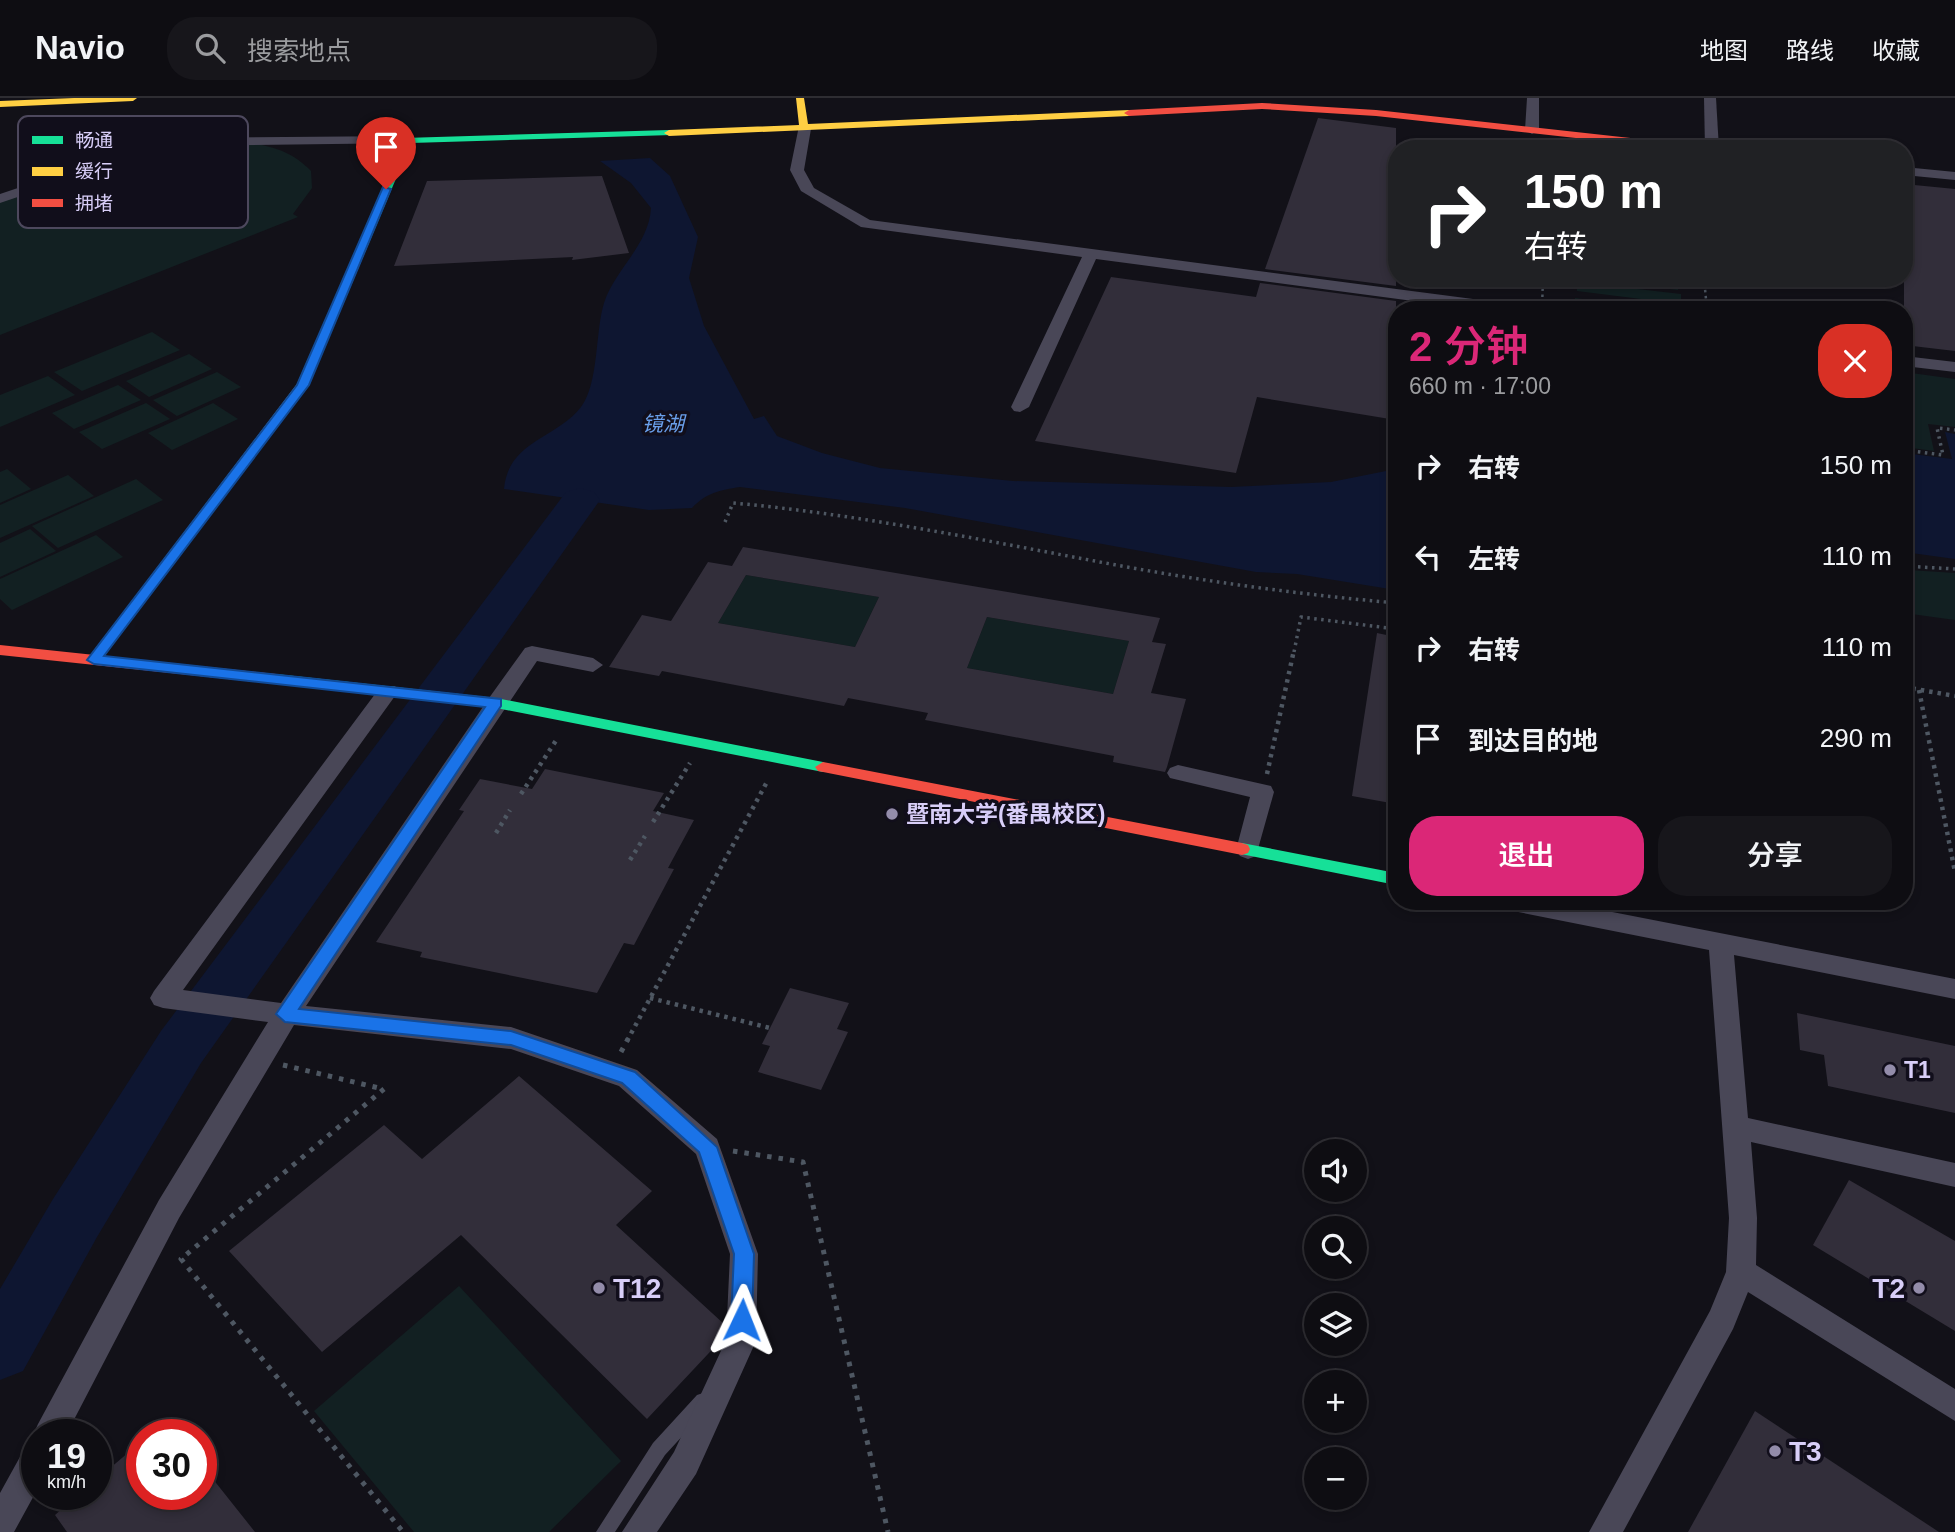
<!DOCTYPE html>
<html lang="zh">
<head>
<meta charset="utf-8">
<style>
	body { margin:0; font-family:Arial,"Noto Sans SC",sans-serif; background:#17161b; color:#f1f3f6; height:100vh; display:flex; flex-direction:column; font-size:26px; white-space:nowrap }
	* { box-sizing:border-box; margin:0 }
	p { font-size:23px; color:#9b9c9f }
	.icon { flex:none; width:38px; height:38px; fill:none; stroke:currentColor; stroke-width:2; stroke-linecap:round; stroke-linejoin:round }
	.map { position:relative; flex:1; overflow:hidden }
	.side { position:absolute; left:1388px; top:203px; width:525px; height:609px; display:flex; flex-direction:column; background:#0e0d12; border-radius:28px; box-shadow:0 4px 10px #0003,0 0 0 2px #2e2d32 }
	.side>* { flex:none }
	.top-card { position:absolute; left:1388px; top:42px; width:525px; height:147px; border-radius:28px; box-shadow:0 4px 10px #0003,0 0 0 2px #2e2d32; background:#202124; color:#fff; overflow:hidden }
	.fabs { position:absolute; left:1304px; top:1041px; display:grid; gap:14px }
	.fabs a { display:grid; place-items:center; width:63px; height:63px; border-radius:50%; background:#0e0d12; box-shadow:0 4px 10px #0003,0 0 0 2px #2e2d32; font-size:35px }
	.speed { position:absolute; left:21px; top:1321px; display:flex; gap:14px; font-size:35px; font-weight:700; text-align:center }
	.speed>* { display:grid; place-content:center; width:91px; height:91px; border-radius:50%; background:#0e0d12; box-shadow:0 4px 10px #0003,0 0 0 2px #2e2d32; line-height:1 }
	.speed small { font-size:18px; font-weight:400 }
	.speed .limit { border:10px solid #d22; background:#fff; color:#111 }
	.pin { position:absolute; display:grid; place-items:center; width:60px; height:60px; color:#fff; margin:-72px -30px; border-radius:50% 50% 50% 0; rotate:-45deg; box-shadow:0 0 7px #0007 }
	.pin .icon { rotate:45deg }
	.me { position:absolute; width:77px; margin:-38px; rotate:2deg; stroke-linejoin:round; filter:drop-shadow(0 0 5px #0008) }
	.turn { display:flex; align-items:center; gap:24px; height:147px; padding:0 21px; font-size:32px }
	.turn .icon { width:91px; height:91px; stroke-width:2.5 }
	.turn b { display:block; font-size:49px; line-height:60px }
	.round { display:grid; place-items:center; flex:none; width:74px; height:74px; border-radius:28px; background:#17161b }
	.headline { display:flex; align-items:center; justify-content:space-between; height:119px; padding:0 21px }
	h1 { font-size:42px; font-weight:600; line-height:52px; color:#db2777 }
	.cta { display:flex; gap:14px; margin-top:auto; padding:14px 21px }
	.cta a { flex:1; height:80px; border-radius:28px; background:#db2777; color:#fff; font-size:28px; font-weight:600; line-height:80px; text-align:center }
	.cta a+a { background:#17161b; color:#f1f3f6 }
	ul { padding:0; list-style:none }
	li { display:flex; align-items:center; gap:21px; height:91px; padding:0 21px }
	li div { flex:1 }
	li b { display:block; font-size:26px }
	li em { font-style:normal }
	header { display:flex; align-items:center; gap:42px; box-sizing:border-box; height:98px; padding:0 35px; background:#0e0d12; border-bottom:2px solid #2e2d32 }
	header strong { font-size:33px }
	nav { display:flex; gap:38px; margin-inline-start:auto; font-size:24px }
	.search { width:490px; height:63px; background:#17161b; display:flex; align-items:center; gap:18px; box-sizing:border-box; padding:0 24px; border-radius:28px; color:#9b9c9f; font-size:26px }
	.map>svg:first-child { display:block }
</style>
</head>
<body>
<header>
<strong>Navio</strong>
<div class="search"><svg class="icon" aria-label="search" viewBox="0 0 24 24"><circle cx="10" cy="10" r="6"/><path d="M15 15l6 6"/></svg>搜索地点</div>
<nav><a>地图</a><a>路线</a><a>收藏</a></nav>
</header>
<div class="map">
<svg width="1955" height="1434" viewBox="0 0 1955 1434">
	<rect width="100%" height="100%" fill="#121118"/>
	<g fill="#122022">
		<path d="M237,43C267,47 290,51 311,73L312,90L293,116L298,119L0,237V100L154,49Z"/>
		<polygon points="1578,180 1677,183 1678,192"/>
		<polygon points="1577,184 1681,196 1681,206 1577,193"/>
		<polygon points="1575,200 1670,212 1575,210"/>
		<polygon points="152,234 180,252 82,293 54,274"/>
		<polygon points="189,256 212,271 149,299 126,283"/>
		<polygon points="217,274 241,289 177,318 153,302"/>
		<polygon points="1904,274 1955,281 1955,329 1928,326 1934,353 1904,349"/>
		<polygon points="48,278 75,297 0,329 0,297"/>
		<polygon points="118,287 141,302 74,331 52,315"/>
		<polygon points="146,305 170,321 102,351 79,334"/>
		<polygon points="213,305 238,321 172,352 148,335"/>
		<polygon points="7,371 31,391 0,405 0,374"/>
		<polygon points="68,377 94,398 0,440 0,407"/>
		<polygon points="136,381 163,402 58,450 32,428"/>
		<polygon points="30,431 56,453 0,479 0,445"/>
		<polygon points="96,437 123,459 12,512 0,501 0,481"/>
		<polygon points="1909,472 1955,475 1955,522 1904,515 1904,474"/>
		<polygon points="746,477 879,499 855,549 718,525"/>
		<polygon points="987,519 1129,543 1113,596 967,570"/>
		<polygon points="459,1188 621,1363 549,1434 414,1434 314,1313"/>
	</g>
	<g fill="#0e1631">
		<path d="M650,60L670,78L698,139L689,180L704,228L754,321L764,318L777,338L822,355L880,370L1013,383L1231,389L1331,384L1396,371V492L1297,476L1256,474L905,410L740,389C720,392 706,395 692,410L649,412L504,391C508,343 556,341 581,309C599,285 595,234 604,205C615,171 649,147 651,110L631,85L600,63Z"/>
		<polygon points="1945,334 1955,336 1955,461 1904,454 1904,355 1952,361"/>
	</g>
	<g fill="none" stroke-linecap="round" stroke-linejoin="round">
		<polygon fill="#0e1631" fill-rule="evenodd" points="580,390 594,394 600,402 201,965 97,1139 23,1273 0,1282 0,1191 53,1101 161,933 566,394"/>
	</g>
	<g fill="#322e3a" fill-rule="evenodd">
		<polygon points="1318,20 1396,30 1396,188 1265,171"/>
		<polygon points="602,78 629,155 572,162 573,159 394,168 427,83"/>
		<polygon points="1904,86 1955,91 1955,253 1904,247"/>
		<polygon points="1111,179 1256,199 1260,185 1396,203 1396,322 1257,299 1236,375 1035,343"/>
		<path d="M743,449L1160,520L1152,544L1166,546L1151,595L1186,601L1167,669L1165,674L1113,664L1114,658L925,622L928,615L848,600L844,608L662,573L659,578L609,569L642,517L671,523L708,464L732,468ZM746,477L879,499L855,549L718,525ZM987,519L1129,543L1113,596L967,570Z"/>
		<polygon points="1377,535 1396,539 1396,706 1352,698"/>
		<polygon points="545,671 664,695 653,713 694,722 668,770 674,771 634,847 624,845 597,895 420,859 422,854 376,844 464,713 459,712 480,681 532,691"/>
		<polygon points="790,890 849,905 837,931 848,934 821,992 758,974 770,948 762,946"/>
		<polygon points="1797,915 1955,948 1955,1015 1828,988 1824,957 1800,952"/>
		<polygon points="519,978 652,1093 616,1127 724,1226 723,1240 647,1321 461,1137 322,1254 229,1153 384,1027 422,1061"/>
		<polygon points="1849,1082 1955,1143 1955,1233 1813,1147"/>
		<polygon points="1755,1313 1939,1434 1688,1434"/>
		<polygon points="142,1343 142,1396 201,1396 201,1366 255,1434 67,1434 55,1417 79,1396 96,1396 96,1382"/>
	</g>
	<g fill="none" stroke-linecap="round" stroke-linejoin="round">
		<g stroke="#4e5762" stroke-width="2.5" stroke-dasharray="2.5 3.5" stroke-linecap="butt">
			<polyline points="1704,180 1707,212"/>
			<polyline points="1542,211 1543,180"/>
		</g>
		<g stroke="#4e5762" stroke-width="3.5" stroke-dasharray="2.5 4.5" stroke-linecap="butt">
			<polyline points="1904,352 1943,357 1937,330 1955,332"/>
			<path d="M725,424L733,405C866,417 996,445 1127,469C1216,485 1306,497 1396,505"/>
			<polyline points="1904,468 1955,471"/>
			<polyline points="1294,554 1301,519 1396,531"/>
		</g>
		<g stroke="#4e5762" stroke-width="4.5" stroke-dasharray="3.5 5" stroke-linecap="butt">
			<polyline points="1904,589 1955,598"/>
			<polyline points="1919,592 1955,774"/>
			<polyline points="1267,676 1294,552"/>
			<polyline points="521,696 557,641"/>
			<polyline points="653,724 690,665"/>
			<polyline points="496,735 510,712"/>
			<polyline points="630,762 645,738"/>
			<polyline points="650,900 770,930"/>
			<polyline points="627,943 768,682"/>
		</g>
		<g stroke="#4e5762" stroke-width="5" stroke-dasharray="4.5 7" stroke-linecap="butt">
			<polyline points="621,954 628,941"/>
			<polyline points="283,967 383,991"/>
			<polyline points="384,991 181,1161 403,1434"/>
			<polyline points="733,1053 803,1064 888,1434"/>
		</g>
		<polygon fill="#494757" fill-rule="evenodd" points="703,1295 709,1297 711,1303 709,1309 665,1357 615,1434 596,1434 653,1345 697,1297"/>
		<g fill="#494757" fill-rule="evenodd">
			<polygon points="1527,0 1539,0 1539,32 1532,36 1525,32"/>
			<polygon points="1704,0 1716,0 1719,51 1705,51"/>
			<polygon points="799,28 811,31 804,72 814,90 870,122 1519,207 1527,212 1481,212 1096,161 1029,309 1020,314 1014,313 1011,309 1082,159 861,129 801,93 790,72"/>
			<polygon points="407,38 412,39 412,45 168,48 0,105 0,96 167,40"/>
			<polygon points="1904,69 1955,74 1955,82 1904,77"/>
			<polygon points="1904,258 1955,264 1955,274 1904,268"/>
			<polygon points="532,548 593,560 603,567 593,574 537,563 306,908 511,929 637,972 717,1041 758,1156 756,1243 696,1376 657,1434 622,1434 674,1354 726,1242 730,1156 696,1056 619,988 511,951 294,927 179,1120 66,1337 37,1337 37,1392 14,1434 0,1434 0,1395 26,1348 36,1344 33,1337 38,1326 159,1102 268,924 163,910 154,907 150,900 154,893 381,588 395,588 399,593 395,598 183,892 281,905 489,600 525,550"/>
			<polygon points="1178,667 1271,688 1274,694 1256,758 1248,761 1240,758 1236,752 1250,699 1170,680 1167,675 1170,670"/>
			<polygon points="1496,803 1556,803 1955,881 1955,901 1734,857 1748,1020 1955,1065 1955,1089 1751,1044 1757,1120 1756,1167 1955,1291 1955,1323 1748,1194 1733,1231 1623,1434 1589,1434 1710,1213 1726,1174 1729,1120 1709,852 1508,812 1500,809"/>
		</g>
		<g fill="#16e098" fill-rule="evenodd">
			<polygon points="669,32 674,35 672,37 411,45 371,140 366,143 361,140 404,40"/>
			<polygon points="276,576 496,600 823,664 831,669 823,674 496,610 271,584 269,581"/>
			<polygon points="1242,745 1396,775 1396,787 1236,755 1234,751 1236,747"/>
		</g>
		<g fill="#ffcf43" fill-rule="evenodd">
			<polygon points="74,0 137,0 133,3 0,9 0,3"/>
			<polygon points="796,0 804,0 808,26 1129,12 1134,15 1129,18 669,38 664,35 669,32 799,27"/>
			<polygon points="366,137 371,140 309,287 99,565 89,565 87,562 89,559 297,286 361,140"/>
		</g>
		<g fill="#f24e42" fill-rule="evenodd">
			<polygon points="1262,5 1376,12 1703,48 1708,51 1675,51 1376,18 1262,11 1129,18 1124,15 1129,12"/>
			<polygon points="0,547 276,576 283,581 276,586 0,557"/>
			<polygon points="823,664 1242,745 1248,747 1250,751 1248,755 1242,757 818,673 815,669"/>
		</g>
	</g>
	<polygon fill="#1a73e8" stroke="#114b97" stroke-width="2" points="383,89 391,91 309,287 104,558 501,601 501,608 299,911 511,933 635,974 717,1049 754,1156 752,1222 749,1228 742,1231 734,1228 731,1222 734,1156 699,1054 622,985 511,947 285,924 276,916 485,609 94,566 87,562 297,287"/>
	<g fill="#938caa" stroke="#110e1b" stroke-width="2.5">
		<circle cx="892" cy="716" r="7"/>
		<circle cx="1890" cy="972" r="7"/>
		<circle cx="599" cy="1190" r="7"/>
		<circle cx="1919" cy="1190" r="7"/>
		<circle cx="1775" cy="1353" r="7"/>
	</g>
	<g text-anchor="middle" stroke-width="7" stroke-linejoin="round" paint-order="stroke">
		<g font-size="21" font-style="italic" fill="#6a9fea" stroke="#110e1b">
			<text x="663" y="333">镜湖</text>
		</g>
		<g font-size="23" font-weight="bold" fill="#d8cef8" stroke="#110e1b" text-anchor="start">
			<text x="906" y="724">暨南大学(番禺校区)</text>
			<text x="1904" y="980">T1</text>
		</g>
		<g font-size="28" font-weight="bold" fill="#d8cef8" stroke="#110e1b" text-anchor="start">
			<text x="613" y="1200">T12</text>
			<text x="1905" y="1200" text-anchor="end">T2</text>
			<text x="1789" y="1363">T3</text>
		</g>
	</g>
	<rect x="18" y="18" width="230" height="112" rx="10" fill="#110e1b" stroke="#4d485d" stroke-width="2"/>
	<rect x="32" y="38" width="31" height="8" fill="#16e098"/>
	<rect x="32" y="69" width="31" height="9" fill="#ffcf43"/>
	<rect x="32" y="101" width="31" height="8" fill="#f24e42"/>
	<g font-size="19" fill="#d8cef8">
		<text x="75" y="49">畅通</text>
		<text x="75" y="80">缓行</text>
		<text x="75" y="112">拥堵</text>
	</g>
</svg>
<div class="fabs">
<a><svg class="icon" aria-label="sound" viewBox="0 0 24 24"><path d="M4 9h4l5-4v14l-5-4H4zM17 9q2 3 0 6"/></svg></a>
<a><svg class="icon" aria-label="search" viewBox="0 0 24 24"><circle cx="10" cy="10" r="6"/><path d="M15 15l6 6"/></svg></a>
<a><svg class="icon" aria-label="layers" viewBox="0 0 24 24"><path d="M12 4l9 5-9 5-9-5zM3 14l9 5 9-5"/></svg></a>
<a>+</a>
<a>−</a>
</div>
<div class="speed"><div>19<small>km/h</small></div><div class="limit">30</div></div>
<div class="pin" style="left:386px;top:91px;background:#d93025"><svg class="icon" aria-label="arrive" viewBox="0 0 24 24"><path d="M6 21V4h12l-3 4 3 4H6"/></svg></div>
<svg class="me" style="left:742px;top:1222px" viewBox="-20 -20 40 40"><path d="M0-17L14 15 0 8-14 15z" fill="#1a73e8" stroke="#fff" stroke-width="4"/></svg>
<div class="top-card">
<div class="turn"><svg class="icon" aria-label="right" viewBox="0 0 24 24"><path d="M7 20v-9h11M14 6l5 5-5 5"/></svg><div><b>150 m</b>右转</div></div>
</div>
<section class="side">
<div class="headline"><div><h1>2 分钟</h1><p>660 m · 17:00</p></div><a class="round" style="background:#d93025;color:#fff"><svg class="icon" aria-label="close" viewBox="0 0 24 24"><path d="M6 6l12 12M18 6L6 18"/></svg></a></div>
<ul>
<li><svg class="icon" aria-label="right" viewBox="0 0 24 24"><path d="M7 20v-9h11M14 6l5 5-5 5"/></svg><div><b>右转</b></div><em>150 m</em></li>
<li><svg class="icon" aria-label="left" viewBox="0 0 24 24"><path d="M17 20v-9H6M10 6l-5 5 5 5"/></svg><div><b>左转</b></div><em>110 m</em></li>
<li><svg class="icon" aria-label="right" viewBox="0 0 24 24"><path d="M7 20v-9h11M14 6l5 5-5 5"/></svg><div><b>右转</b></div><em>110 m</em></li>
<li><svg class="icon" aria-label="arrive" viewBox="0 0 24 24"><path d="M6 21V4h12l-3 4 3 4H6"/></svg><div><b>到达目的地</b></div><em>290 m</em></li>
</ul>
<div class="cta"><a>退出</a><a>分享</a></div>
</section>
</div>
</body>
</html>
